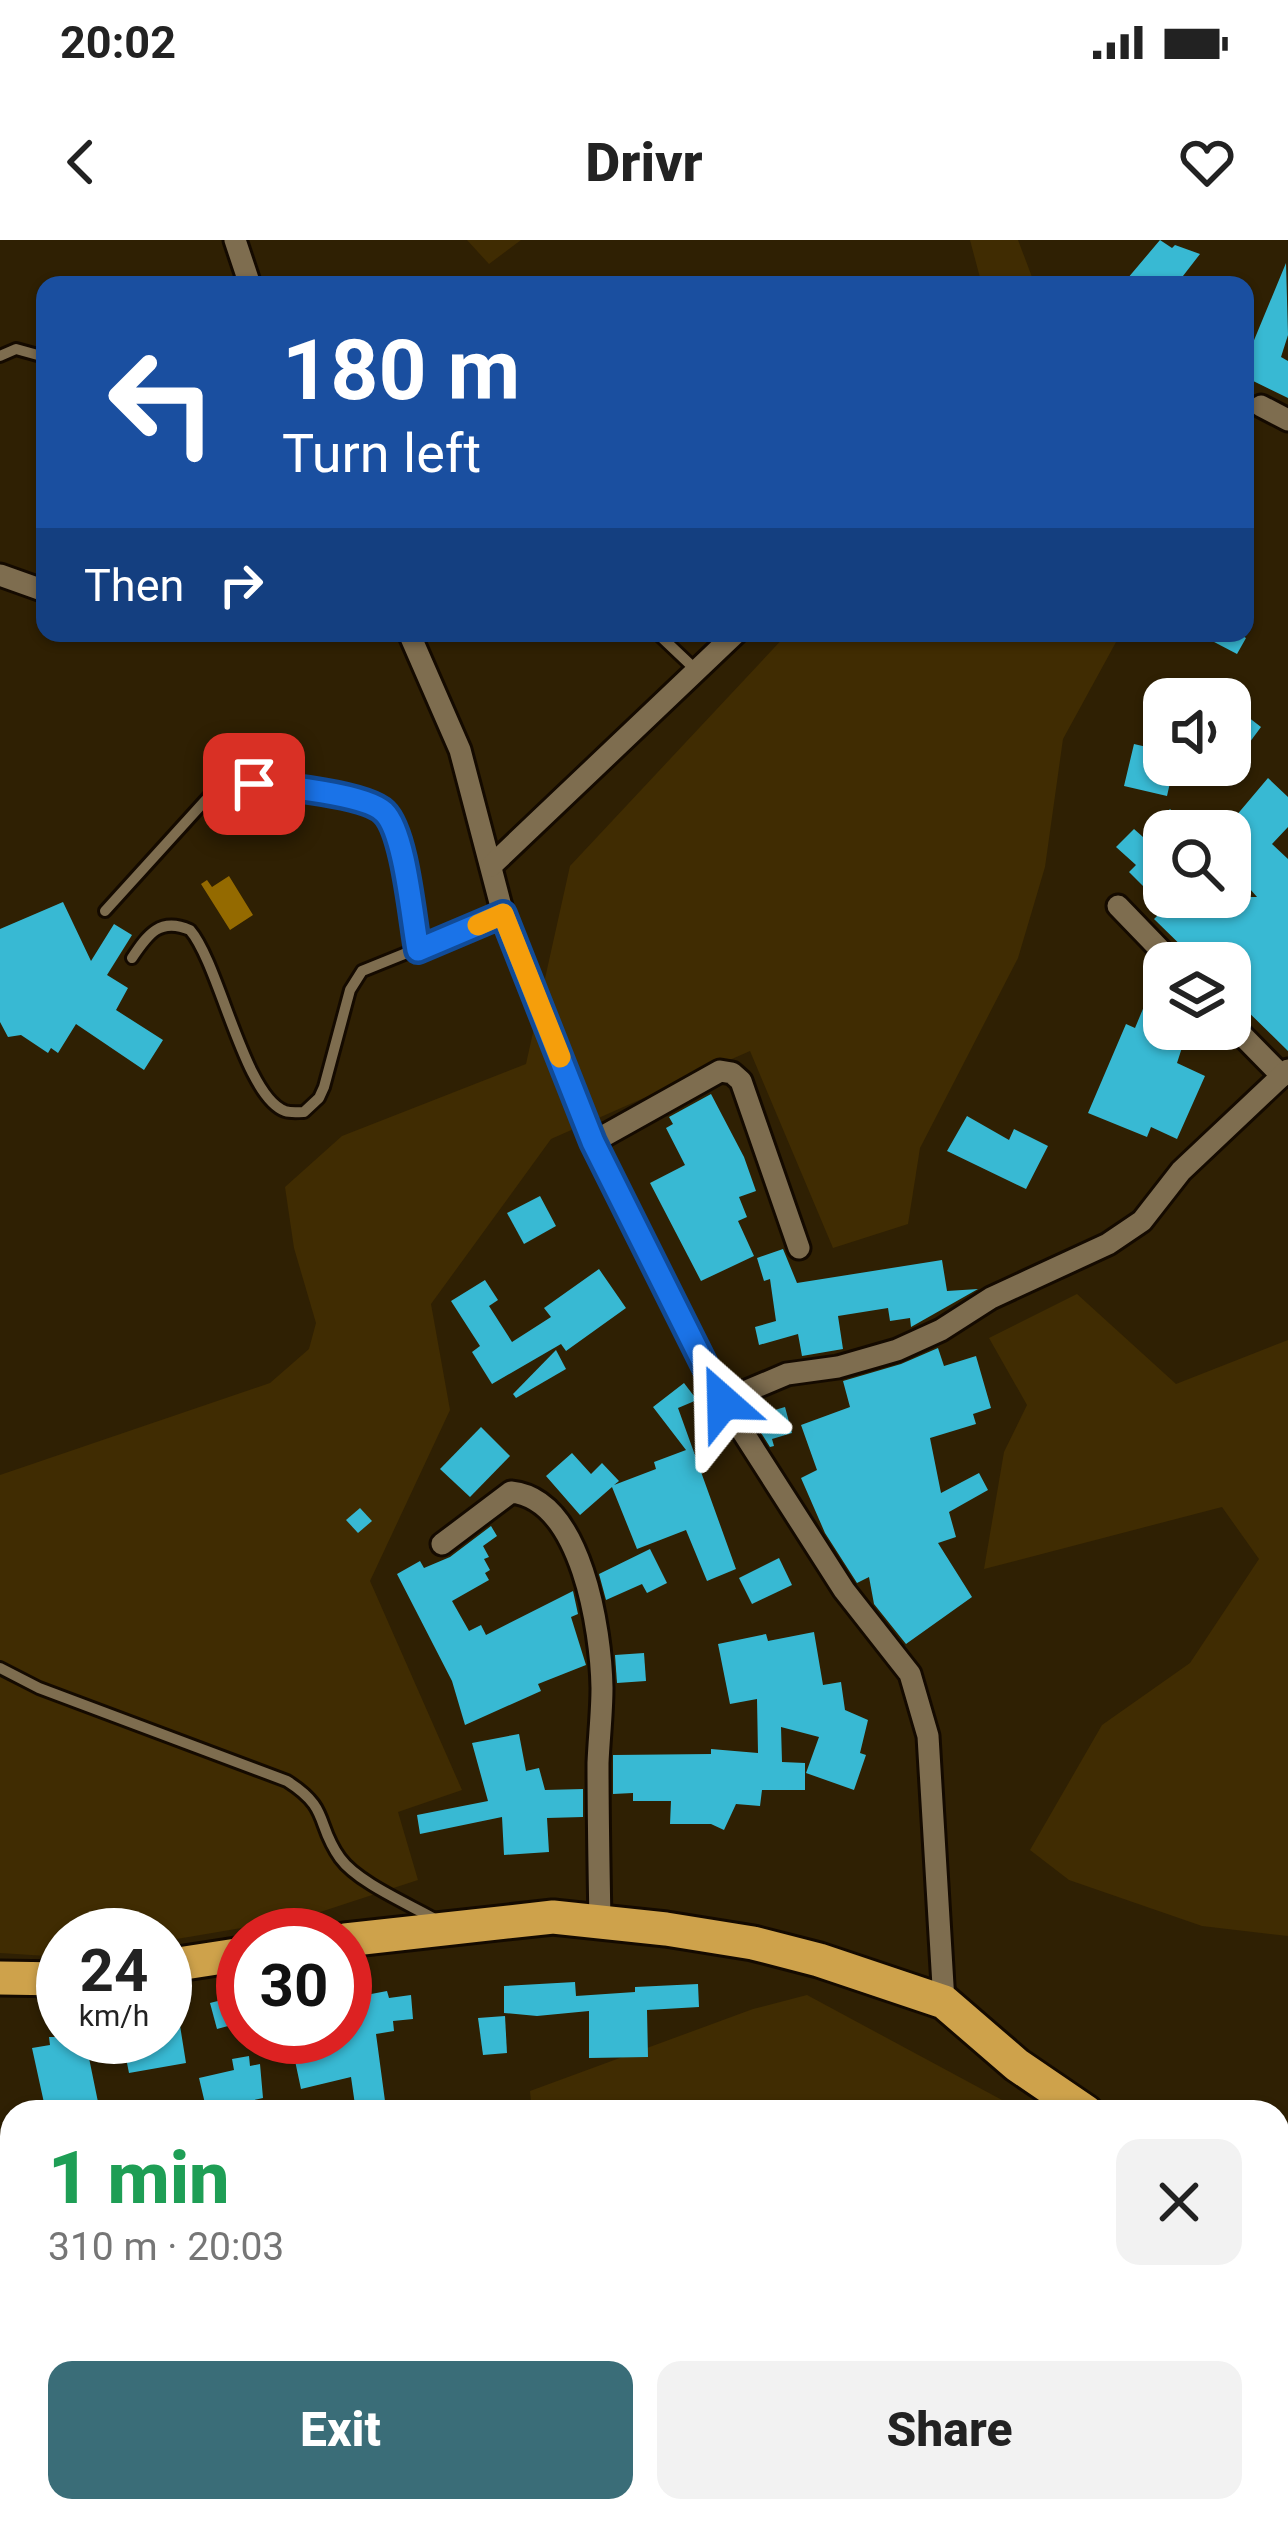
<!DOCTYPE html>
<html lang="en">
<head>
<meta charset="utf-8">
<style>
	body { margin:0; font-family:Roboto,sans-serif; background:#f2f2f2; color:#222; height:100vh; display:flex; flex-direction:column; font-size:45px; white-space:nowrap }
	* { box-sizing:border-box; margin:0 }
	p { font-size:39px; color:#767676 }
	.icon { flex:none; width:66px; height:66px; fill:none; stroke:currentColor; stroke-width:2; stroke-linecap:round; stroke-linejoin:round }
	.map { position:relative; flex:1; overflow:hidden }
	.details { position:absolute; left:0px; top:1860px; width:1290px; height:423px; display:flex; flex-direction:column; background:#fff; border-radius:36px 36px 0 0; box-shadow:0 3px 9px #0004 }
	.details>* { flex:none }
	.banner { position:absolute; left:36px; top:36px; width:1218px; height:366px; border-radius:24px; box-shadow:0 3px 9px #0004; background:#1a4fa0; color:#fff; overflow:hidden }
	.fabs { position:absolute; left:1143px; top:438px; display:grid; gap:24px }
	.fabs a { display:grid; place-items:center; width:108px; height:108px; border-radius:24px; background:#fff; box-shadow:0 3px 9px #0004; font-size:60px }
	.speed { position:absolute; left:36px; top:1668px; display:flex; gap:24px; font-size:60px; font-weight:700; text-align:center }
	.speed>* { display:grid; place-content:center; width:156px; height:156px; border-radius:50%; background:#fff; box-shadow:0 3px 9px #0004; line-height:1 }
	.speed small { font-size:30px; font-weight:400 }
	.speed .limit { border:18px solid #d22; background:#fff; color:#111 }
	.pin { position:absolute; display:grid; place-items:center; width:102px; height:102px; color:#fff; margin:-51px; border-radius:24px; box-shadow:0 6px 18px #0006 }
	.me { position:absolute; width:132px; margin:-66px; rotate:335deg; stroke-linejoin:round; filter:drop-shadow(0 0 9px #0008) }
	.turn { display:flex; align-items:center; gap:42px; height:252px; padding:0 48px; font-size:54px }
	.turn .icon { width:156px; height:156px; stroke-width:2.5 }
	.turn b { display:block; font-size:84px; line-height:102px }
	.then { display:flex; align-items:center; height:114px; padding:0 48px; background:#0003; gap:24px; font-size:45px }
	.round { display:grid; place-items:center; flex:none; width:126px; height:126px; border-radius:24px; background:#f2f2f2 }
	.head { display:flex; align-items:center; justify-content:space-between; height:204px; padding:0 48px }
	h1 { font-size:72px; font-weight:800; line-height:90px; color:#1e9e55 }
	.cta { display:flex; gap:24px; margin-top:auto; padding:24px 48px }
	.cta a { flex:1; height:138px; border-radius:24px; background:#3a6d78; color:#fff; font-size:48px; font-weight:800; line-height:138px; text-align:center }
	.cta a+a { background:#f2f2f2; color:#222 }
	.status { display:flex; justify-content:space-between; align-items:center; height:84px; padding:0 60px; background:#fff; direction:ltr }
	.status svg { height:33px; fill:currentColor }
	header { display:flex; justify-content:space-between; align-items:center; height:156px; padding:0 48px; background:#fff; font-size:54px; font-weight:800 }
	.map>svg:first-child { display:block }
</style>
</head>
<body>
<div class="status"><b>20:02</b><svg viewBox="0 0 49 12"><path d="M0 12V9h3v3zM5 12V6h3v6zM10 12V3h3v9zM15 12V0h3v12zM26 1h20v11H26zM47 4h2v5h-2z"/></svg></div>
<header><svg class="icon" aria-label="back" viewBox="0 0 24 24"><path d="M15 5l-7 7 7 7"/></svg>Drivr<svg class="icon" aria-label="heart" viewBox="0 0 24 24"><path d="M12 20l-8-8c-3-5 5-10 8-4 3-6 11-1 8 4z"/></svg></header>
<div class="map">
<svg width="1288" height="2282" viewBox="0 0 1288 2282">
	<rect width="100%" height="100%" fill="#2f2003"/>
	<g fill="#402c02">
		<polygon points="467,0 521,0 489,24"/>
		<polygon points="970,0 1018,0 1035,45 982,45"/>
		<polygon points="788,393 1121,393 1063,499 1045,627 1018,718 920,908 908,984 833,1008 750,811 551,899 431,1064 450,1170 370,1341 462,1550 398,1572 418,1640 305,1677 165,1701 165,1695 63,1695 63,1717 0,1713 0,1235 270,1143 309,1109 316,1083 294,1008 285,947 342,896 526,824 570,626"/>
		<polygon points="1077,1054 1176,1144 1288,1100 1288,1696 1202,1686 1069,1640 1030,1610 1102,1485 1190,1423 1259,1319 1222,1267 984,1329 1004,1212 1027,1165 989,1098"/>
		<polygon points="807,1755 1002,1860 998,1872 532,1872 530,1851 753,1769"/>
		<polygon points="12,2001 12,2140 0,2139 0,2003"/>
	</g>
	<polygon fill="#946a00" points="229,636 253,675 230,690 201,644 207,640 212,647"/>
	<g fill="#38b9d3">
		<polygon points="1160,0 1172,8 1175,5 1200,14 1176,45 1122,45"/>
		<polygon points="1286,23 1288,95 1281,117 1288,121 1288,158 1245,137 1245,122"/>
		<polygon points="1197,393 1237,393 1246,398 1237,414"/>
		<polygon points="1239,470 1261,487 1241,514 1230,506 1230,482"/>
		<polygon points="1134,504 1164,511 1164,525 1174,525 1167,556 1124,546"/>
		<polygon points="1268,538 1288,557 1288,587 1272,604 1288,619 1288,811 1230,754 1230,723 1199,723 1154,679 1165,668 1129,632 1136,625 1116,607 1134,589 1143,597 1170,569 1193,591 1164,591 1164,657 1257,657 1230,626 1230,583"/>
		<polygon points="63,662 91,721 114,684 132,695 107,735 128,748 116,770 163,800 144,830 76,784 58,813 51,808 48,813 21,795 8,797 0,782 0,689"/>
		<polygon points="1145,764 1164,772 1164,789 1188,789 1177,823 1205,836 1177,899 1151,887 1147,897 1088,873 1126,784 1135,788"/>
		<polygon points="711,854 744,917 756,951 739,957 747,977 738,981 754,1016 701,1041 650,943 685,925 666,888 673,884 669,877"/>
		<polygon points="967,876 1009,900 1014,889 1048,906 1026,949 947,911"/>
		<polygon points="540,956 556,986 524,1004 507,973"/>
		<polygon points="783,1009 797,1043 942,1020 947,1051 978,1049 911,1087 910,1078 890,1081 888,1068 838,1076 843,1109 802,1116 798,1094 759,1105 755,1087 776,1081 770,1039 764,1041 757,1018"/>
		<polygon points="599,1029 626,1068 566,1111 561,1104 492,1144 472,1112 480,1106 451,1061 485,1040 498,1060 489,1066 512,1102 551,1077 544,1068"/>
		<polygon points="938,1108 944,1126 976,1116 991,1168 973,1174 976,1184 930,1198 941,1253 979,1233 988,1250 949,1272 956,1297 938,1303 972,1357 906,1404 874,1364 869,1337 857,1343 825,1293 801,1238 817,1230 801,1185 850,1167 843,1141 901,1124"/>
		<polygon points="556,1110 566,1129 516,1158 513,1154"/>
		<polygon points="684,1143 697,1160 678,1168 736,1329 707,1341 686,1290 637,1309 612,1247 580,1275 546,1236 572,1213 591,1234 602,1223 619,1241 614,1245 656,1229 654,1222 686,1210 653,1167"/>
		<polygon points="785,1167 792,1193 772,1199 774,1206 770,1207 751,1177"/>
		<polygon points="481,1187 510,1216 470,1257 440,1229"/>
		<polygon points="360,1268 372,1281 358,1293 346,1280"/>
		<polygon points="491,1286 497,1296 483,1306 489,1317 484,1319 490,1330 485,1333 489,1340 452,1361 469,1391 481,1385 486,1395 573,1351 578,1374 571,1377 586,1425 538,1444 541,1451 465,1485 452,1441 397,1334 420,1321 424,1328 450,1317"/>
		<polygon points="650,1309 667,1343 647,1353 642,1344 606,1360 599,1334"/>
		<polygon points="779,1318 792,1345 752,1364 739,1338"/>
		<polygon points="814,1392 823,1445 841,1442 845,1470 868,1480 860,1513 866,1515 854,1550 806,1533 819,1497 781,1487 782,1522 805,1523 805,1550 762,1550 760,1566 736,1564 724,1590 711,1584 670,1584 671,1561 633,1561 633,1553 613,1554 613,1515 711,1514 711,1509 758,1513 757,1459 730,1464 718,1404 766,1394 768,1401"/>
		<polygon points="644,1413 646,1441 617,1443 615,1415"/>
		<polygon points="519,1494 526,1531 539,1528 545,1550 583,1549 583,1577 547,1578 549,1612 504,1615 502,1577 420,1594 417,1575 488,1561 472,1503"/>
		<polygon points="575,1742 576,1756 635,1752 635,1747 698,1744 699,1767 647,1770 648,1817 589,1818 589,1771 537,1776 504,1773 504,1746"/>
		<polygon points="165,1748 174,1748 186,1823 129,1833 125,1813 89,1818 98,1862 46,1872 32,1808 50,1805 49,1797 165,1797"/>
		<polygon points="387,1751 389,1758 411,1755 413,1779 393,1781 394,1791 376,1794 385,1861 382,1872 356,1872 351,1837 301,1849 294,1816 343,1804 345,1759"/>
		<polygon points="233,1757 239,1783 217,1789 210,1763"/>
		<polygon points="505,1776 507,1813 483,1815 478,1778"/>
		<polygon points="276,1797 299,1797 302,1810 281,1816"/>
		<polygon points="249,1816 250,1826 260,1824 263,1858 233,1865 234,1872 207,1872 199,1838 234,1830 232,1819"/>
	</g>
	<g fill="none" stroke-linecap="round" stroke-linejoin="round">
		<defs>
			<g id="service">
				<polyline points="0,116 16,109 45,117"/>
				<polyline points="657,393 696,430"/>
				<path d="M105,671L213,552C239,539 268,545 296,550C321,554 356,555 378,568C403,583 413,680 419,710"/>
				<path d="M132,718C148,694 160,677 190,690C220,725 244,856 285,871C291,873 297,872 304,872L319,858L324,847L350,750L362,731L503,674"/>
				<path d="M0,1428L39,1448L287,1541C331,1569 315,1583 340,1618C358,1643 411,1665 438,1681"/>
			</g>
			<g id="minor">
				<polyline points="235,0 250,45"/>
				<polyline points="1261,166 1288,180"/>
				<polyline points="0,335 45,351"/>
				<polyline points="409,393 460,510 503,674 593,902 723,1161 844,1350 910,1434 928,1496 944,1762"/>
				<polyline points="491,626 736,393"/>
				<polyline points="1118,666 1173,723"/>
				<polyline points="1230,783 1282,836"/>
				<polyline points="593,902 720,831 732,833 741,841 799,1008"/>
				<polyline points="723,1161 787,1134 838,1127 897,1110 941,1090 991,1058 1108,1004 1142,981 1181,931 1288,830"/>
				<path d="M442,1304L511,1252C582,1259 601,1391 602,1448C602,1473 599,1498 598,1523C598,1576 599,1629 600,1682"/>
				<polyline points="1278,2271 1279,2282"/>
				<polyline points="783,2282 789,2271"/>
			</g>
			<g id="trunk">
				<polyline points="345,1700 553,1677 666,1689 753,1703 819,1720 944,1762 1017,1825 1086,1872"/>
				<polyline points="165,1726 243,1714"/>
				<polyline points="0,1738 63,1739"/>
				<polyline points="1278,2009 1288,2017"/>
			</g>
		</defs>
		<use href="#service" stroke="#140a00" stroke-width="16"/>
		<use href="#minor" stroke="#140a00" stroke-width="27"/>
		<use href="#trunk" stroke="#140a00" stroke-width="39"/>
		<use href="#service" stroke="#7e6d4f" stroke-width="10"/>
		<use href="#minor" stroke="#7e6d4f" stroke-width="21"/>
		<use href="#trunk" stroke="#cea24b" stroke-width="33"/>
	</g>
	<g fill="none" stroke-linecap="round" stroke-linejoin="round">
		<defs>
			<path id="route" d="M254,544C280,546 366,554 384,572C405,592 412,678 418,710L503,674L593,902L723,1162"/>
		</defs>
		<use href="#route" stroke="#114b97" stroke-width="30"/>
		<use href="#route" stroke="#1a73e8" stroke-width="21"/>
		<polyline stroke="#f59e0b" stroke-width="21" points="478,685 503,674 560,817"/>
	</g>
</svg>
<div class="fabs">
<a><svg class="icon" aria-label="sound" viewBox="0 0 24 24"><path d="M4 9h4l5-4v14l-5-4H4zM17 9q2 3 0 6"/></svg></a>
<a><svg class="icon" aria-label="search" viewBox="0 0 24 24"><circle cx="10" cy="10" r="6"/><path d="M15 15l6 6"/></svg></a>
<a><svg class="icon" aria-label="layers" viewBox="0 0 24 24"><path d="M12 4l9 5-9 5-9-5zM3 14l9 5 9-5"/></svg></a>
</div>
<div class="speed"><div>24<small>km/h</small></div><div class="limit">30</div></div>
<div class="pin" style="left:254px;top:544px;background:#d93025"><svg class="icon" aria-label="arrive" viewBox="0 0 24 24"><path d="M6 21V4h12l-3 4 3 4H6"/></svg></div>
<svg class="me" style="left:723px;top:1162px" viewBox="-20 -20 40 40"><path d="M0-17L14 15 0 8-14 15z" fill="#1a73e8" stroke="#fff" stroke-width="4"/></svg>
<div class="banner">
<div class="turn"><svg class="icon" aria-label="left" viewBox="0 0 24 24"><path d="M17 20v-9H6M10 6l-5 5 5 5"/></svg><div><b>180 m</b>Turn left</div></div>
<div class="then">Then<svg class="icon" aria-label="right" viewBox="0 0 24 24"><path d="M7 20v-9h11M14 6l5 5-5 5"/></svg></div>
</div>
<section class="details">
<div class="head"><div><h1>1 min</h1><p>310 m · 20:03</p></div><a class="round"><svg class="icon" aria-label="close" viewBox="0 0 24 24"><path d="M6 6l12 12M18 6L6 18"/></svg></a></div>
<div class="cta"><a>Exit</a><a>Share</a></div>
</section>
</div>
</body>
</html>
